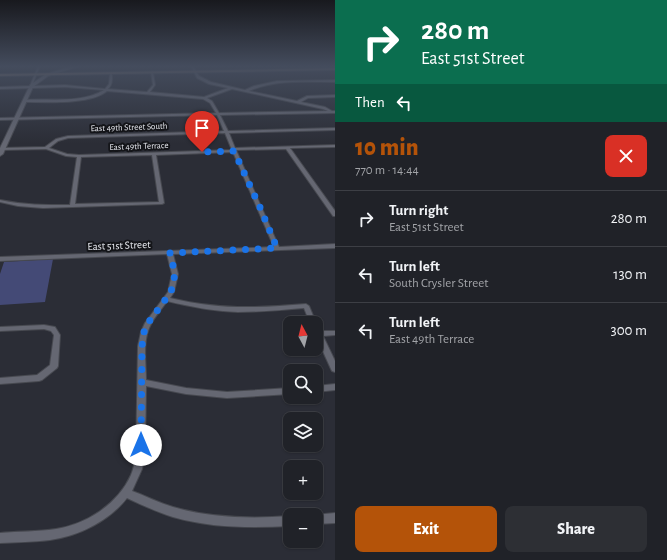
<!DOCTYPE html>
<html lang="en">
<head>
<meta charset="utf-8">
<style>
	body { margin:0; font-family:"Alegreya Sans",sans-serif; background:#2d2f34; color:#f1f3f6; height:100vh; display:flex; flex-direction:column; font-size:15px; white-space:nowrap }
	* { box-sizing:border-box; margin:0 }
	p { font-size:13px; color:#a2a4a8 }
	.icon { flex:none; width:22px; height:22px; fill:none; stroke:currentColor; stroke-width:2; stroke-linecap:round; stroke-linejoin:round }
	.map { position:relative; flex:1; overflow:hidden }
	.panel { display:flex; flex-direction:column; background:#202228; width:332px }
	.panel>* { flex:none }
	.guide { background:#0b6e4f; color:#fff; overflow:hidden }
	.needle { width:26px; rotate:353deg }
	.controls { position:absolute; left:283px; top:316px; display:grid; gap:8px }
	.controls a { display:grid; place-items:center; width:40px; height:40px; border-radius:8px; background:#202228; box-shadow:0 1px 3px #0004,0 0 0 1px #3d3f45; font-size:20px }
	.pin { position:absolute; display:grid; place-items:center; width:34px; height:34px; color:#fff; margin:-41px -17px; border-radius:50% 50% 50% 0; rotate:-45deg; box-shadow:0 0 4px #0007 }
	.pin .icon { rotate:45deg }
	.me { position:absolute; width:44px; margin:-22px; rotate:0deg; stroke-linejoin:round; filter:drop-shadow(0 0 3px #0008) }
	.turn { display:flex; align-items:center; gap:14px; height:84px; padding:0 20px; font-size:18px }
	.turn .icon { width:52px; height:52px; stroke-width:2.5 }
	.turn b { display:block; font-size:28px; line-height:34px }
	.then { display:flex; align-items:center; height:38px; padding:0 20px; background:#0003; gap:8px; font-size:15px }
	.round { display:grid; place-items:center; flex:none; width:42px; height:42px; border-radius:8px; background:#2d2f34 }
	.overview { display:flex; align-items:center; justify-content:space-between; height:68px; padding:0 20px }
	h1 { font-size:24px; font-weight:800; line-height:30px; color:#b45309 }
	.primary-button { display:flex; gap:8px; margin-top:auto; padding:8px 20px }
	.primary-button a { flex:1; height:46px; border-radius:8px; background:#b45309; color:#fff; font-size:16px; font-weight:800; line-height:46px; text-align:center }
	.primary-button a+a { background:#2d2f34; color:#f1f3f6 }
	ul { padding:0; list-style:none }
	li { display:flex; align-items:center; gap:12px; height:56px; padding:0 20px; border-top:1px solid #3d3f45 }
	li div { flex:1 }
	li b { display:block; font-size:15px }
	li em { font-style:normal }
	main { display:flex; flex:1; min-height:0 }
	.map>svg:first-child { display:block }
</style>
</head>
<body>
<main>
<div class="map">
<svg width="335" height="560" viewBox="0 0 335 560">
	<rect width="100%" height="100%" fill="#2b2d36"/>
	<polygon fill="#444a76" points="53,259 45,302 0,305 0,274 4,262"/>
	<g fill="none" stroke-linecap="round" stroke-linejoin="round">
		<defs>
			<g id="minor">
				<path d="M38,66H40L32,86L65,85L105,89L109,84L110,73L111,72L112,73C112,79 113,84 108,89L147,92L153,85L151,72L152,71L153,72L155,85L150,92L204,97L228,88L209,84L197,78L191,66H193L199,76L211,82L245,90L254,86L277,81L335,80V82C306,82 276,79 249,91L297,101L307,96L335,95V97L308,98L301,102L325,107L332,111H335V113L220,115L228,131L335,128V130L229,133L235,148L335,145V147L290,148L335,211V216H333L286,149L236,150L279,247L335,244V248L173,254L178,274L174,292L170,298C218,310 257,308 306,304L309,306L316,323V324L310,323L304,308C282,310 260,312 238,312C214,311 191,307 167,301C162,309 155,316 151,324C142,340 146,362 146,380L186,388L227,392L290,388V394L227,398L186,394L146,386L145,454L142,469L132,491C146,496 159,503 173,507C211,518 251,519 290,516V526C251,528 211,528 173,517C157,512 142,505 127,498C109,521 79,536 50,540C33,542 17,542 0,543V533C19,531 37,532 56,529C87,524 118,504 131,475C134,468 135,461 136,454L138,346L141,332L145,323L168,292L172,274L167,254L0,261V257L274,247L233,152L156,155L164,203L162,204L43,208L18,206L0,202V200C24,205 45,205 70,205L77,157L66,156L46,149L0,150V148L45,147L56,139L68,136L224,131L217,115L0,120V118L216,113L210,103L203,99L107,91C90,105 46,102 24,102H23V100C50,98 80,104 104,90L65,87L0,89V87L30,86ZM232,89L323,109L328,111L219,113L212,101L207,98ZM225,133L232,150L79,155L67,154L49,148L58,141L68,138ZM152,155L159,202L75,204L81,157Z"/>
				<polygon points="44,325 55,327 60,335 58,366 57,368 42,380 39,381 0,384 0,378 37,375 50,365 54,335 51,331 44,329 0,331 0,327"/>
				<polygon points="316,327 318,327 321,331 335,331 335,335 323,336 335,361 335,372 332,371 331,369 316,336"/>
				<polygon points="335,384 335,390 316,392 316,386"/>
				<polygon points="335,513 335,523 316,524 316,515 314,515"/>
			</g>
			<polygon id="tertiary" points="73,66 80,66 48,76 33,87 3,154 0,156 0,148 30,85 46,74"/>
			<polygon id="secondary" points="335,68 335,70 0,76 0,74"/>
		</defs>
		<use href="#minor" stroke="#474950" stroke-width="2"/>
		<use href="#tertiary" stroke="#474950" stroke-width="2"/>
		<use href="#secondary" stroke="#474950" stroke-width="2"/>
		<use href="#minor" fill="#656772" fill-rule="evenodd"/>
		<use href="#tertiary" fill="#656772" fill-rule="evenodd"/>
		<use href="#secondary" fill="#8b7c71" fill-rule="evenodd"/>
	</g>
	<linearGradient id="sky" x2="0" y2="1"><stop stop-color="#18191e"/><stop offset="0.46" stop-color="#444c5d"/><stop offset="1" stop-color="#444c5d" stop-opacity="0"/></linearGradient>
	<rect width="335" height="144" fill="url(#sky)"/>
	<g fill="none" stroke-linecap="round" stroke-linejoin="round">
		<polyline stroke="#1a73e8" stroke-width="7" stroke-dasharray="0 12.6" points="141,445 142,346 144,332 148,323 171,292 175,274 170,253 277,248 259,205 234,151 202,152"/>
	</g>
	<g text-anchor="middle" stroke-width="4" stroke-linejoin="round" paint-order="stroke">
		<g font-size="9" fill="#eaecf2" stroke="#141519">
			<text transform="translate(129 127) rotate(-2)" y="3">East 49th Street South</text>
			<text transform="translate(139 146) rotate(-2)" y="3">East 49th Terrace</text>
		</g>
		<g font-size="11" fill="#eaecf2" stroke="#141519">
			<text transform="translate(119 245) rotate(-2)" y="4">East 51st Street</text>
		</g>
	</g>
</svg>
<div class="controls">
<a><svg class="needle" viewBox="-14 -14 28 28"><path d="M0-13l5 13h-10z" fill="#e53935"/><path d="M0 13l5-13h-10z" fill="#a2a4a8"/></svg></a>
<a><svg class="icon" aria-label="search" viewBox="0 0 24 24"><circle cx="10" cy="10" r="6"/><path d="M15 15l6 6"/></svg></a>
<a><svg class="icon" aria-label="layers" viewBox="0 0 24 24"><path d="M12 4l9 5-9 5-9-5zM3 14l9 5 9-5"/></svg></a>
<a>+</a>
<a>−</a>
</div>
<div class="pin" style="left:202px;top:152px;background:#d93025"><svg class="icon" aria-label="arrive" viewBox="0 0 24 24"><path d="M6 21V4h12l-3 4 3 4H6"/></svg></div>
<svg class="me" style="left:141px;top:445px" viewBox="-20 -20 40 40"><circle r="19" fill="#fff"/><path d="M0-13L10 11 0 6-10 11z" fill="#1a73e8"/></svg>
</div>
<section class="panel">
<div class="guide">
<div class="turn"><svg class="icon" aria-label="right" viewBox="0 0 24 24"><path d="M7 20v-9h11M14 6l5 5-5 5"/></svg><div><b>280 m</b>East 51st Street</div></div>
<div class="then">Then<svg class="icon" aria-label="left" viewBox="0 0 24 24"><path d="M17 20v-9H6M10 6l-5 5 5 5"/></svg></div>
</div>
<div class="overview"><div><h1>10 min</h1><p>770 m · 14:44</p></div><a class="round" style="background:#d93025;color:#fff"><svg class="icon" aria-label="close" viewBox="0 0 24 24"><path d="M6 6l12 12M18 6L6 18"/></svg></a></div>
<ul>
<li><svg class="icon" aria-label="right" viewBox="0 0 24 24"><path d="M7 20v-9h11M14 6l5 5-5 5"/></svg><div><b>Turn right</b><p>East 51st Street</p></div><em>280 m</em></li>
<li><svg class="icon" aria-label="left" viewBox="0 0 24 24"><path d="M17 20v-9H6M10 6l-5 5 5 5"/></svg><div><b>Turn left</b><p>South Crysler Street</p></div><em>130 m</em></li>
<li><svg class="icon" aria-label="left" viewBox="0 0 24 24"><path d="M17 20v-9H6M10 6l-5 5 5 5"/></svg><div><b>Turn left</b><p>East 49th Terrace</p></div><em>300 m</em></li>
</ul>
<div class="primary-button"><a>Exit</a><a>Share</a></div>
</section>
</main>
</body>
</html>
